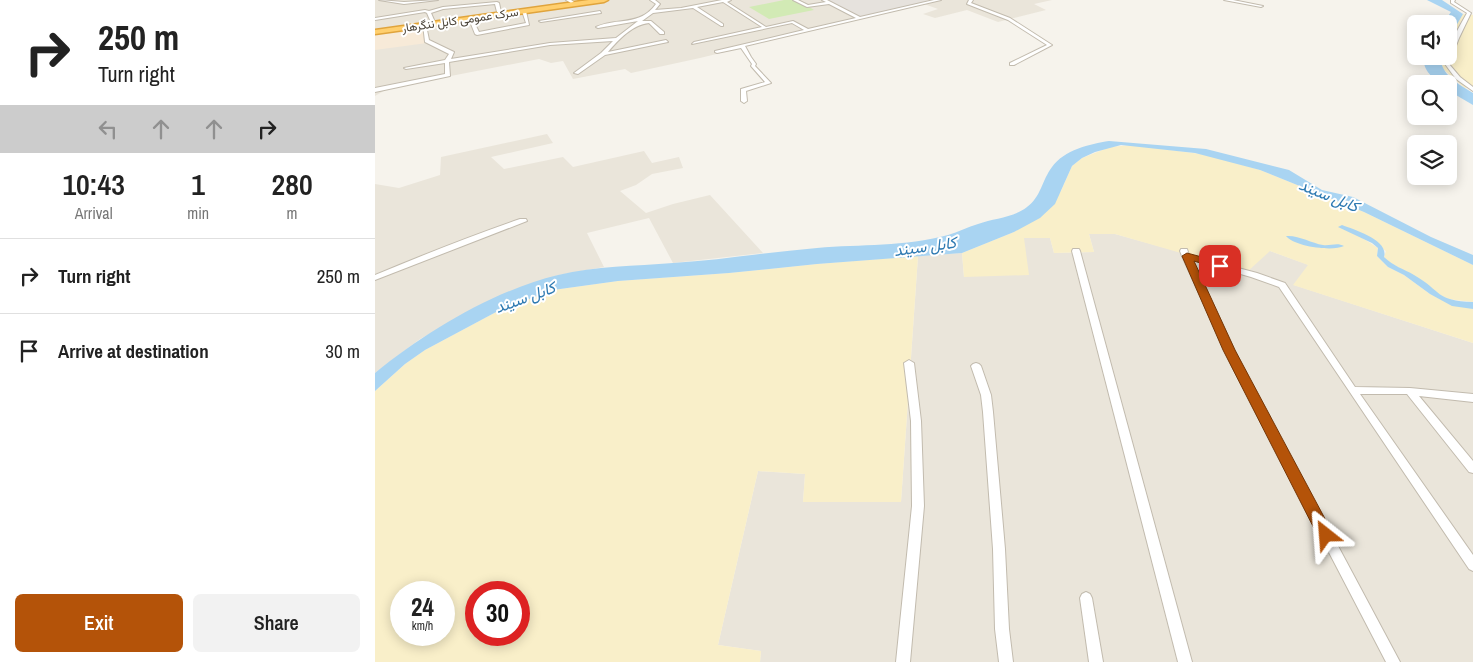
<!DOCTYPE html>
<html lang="en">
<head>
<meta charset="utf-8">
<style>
	body { margin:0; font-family:"Archivo Narrow",Vazirmatn,sans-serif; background:#f2f2f2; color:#222; height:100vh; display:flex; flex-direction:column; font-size:19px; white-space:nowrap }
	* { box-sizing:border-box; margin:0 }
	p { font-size:16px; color:#767676 }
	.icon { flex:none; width:28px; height:28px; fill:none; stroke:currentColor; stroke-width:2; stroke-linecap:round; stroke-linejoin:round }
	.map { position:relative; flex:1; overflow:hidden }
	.sheet { display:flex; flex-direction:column; background:#fff; width:375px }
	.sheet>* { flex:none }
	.hud { background:#fff; color:#222; overflow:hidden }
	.fabs { position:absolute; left:1032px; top:15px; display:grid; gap:10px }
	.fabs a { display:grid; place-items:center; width:50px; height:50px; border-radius:8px; background:#fff; box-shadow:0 2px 12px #0003; font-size:25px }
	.speed { position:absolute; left:15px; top:581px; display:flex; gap:10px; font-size:25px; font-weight:700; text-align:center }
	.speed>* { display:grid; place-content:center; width:65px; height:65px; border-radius:50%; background:#fff; box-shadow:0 2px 12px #0003; line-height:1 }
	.speed small { font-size:12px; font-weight:400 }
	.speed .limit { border:8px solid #d22; background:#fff; color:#111 }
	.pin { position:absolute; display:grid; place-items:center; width:42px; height:42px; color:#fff; margin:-21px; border-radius:10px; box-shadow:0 2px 8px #0006 }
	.me { position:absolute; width:55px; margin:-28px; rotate:332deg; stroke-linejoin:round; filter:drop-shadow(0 0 4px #0008) }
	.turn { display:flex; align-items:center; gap:18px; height:105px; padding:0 15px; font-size:22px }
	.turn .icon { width:65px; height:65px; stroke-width:2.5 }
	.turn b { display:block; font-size:35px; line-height:42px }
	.lanes { display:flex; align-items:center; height:48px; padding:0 15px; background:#0003; justify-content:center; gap:25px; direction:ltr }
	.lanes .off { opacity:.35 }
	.eta { display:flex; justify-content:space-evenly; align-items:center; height:85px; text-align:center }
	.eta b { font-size:30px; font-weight:600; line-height:35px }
	.button { display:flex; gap:10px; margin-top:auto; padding:10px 15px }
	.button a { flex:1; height:58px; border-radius:8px; background:#b45309; color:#fff; font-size:20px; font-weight:600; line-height:58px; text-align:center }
	.button a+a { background:#f2f2f2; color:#222 }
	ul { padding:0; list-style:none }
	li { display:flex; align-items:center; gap:15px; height:75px; padding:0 15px; border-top:1px solid #e0e0e0 }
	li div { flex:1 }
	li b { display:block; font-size:19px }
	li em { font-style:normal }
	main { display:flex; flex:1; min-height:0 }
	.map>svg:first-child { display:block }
</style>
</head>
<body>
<main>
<section class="sheet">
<div class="hud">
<div class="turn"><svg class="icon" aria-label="right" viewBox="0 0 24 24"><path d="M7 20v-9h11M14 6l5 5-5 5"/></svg><div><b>250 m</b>Turn right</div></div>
<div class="lanes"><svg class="icon off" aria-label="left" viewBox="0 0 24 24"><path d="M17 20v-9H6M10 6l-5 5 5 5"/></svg><svg class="icon off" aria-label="ahead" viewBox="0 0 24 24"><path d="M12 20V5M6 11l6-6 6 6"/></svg><svg class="icon off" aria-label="ahead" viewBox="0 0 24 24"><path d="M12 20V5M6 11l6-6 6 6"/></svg><svg class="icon" aria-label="right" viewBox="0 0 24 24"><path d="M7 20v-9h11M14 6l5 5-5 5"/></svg></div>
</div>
<div class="eta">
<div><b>10:43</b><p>Arrival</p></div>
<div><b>1</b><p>min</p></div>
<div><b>280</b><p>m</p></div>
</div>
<ul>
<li><svg class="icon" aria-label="right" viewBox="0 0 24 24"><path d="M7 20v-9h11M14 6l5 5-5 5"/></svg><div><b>Turn right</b></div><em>250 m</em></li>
<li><svg class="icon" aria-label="arrive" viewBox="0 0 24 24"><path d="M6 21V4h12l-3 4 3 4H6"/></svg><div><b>Arrive at destination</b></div><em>30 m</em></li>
</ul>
<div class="button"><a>Exit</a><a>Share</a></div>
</section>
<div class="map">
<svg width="1098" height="662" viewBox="0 0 1098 662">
	<rect width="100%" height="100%" fill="#f6f3ec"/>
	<g fill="#eae5da">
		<polygon points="0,0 453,0 484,18 372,43 366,48 325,58 256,73 250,69 198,79 188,61 176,63 164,59 14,88 0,96"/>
		<polygon points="552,0 677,0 659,4 671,10 623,22 592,10 560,18 548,14 563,9 549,4 555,1"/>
		<polygon points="172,134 178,143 116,157 129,169 188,157 198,167 269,151 277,163 304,157 308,168 277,174 261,185 245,191 271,213 298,204 335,195 388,253 298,263 274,218 212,233 229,267 184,275 161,282 121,298 45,339 0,373 0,184 24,188 65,175 66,157"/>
		<polygon points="714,234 740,234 805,252 895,251 934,265 919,285 1098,343 1098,662 385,662 386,651 343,645 383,471 430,474 428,502 526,502 543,256 587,253 589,277 649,238 675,238 679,253 719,252"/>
	</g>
	<polygon fill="#f7ead8" points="46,26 52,43 0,50 0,33"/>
	<polygon fill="#e6e2dd" points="453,0 552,0 556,2 484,18"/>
	<polygon fill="#d2eab5" points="409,0 423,0 439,10 394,19 374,7"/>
	<g fill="#f9efc9" fill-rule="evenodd">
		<polygon points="1088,14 1098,15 1098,87 1090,88 1068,69 1065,56 1074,56 1074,41 1078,37 1082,23"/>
		<polygon points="757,145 833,155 885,170 989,212 1098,265 1098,302 1072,299 1059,291 1048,281 1014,262 1009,257 1011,251 967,225 1003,248 1002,256 1013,267 1029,275 1055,294 1098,309 1098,343 918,285 933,265 895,251 872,272 740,234 714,234 719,252 679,253 675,238 649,238 654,275 589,277 587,253 639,232 686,191 697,166 707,158 735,147"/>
		<path d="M543,256L526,502H428L430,474L383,471L343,645L386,651L385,662H0V391L30,364L50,350L123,311L178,290L243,281L354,273L442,264ZM26,592H69V635H26ZM101,592H144V635H101Z"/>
	</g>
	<g fill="#a9d4f2">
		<polygon points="1052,0 1067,0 1088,14 1081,26 1080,33 1074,41 1074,24 1064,24 1071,19 1076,12"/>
		<path d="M1049,56H1065C1066,75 1083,84 1098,93V105L1074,91V84H1065C1056,76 1047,69 1049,56Z"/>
		<path d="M734,141L831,149L914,170L947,190L978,197L1056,237L1098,255V265L989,212L885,170L820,153L746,145L720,152L707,158L697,166L680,204L665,218L639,232L587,253L442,264L354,273L243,281L178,290L123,311L50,350L30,364L0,391V373C52,331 118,291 183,275C221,266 260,266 298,263C346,260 394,252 442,248C486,244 530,247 573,235C583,232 593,227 603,224C619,218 638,218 652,207C666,197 667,180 677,167C689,150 715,144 734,141Z"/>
		<path d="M967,225C980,230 1014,240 1009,257C1018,266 1029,269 1039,275C1067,291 1060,301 1098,302V309L1077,306L1055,294L1029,275L1013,267L1002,256L1003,248L997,243L963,227Z"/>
		<path d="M911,236C924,235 936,243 948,245C956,246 962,242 969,246C957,252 918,246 911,236Z"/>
	</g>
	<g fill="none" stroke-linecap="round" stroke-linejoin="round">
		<defs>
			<g id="street">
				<polygon points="4,0 29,2 63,0 29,4"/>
				<polygon points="191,0 196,0 199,2 196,3"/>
				<path d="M275,0H280L285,4L280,10L306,8L347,0H356L352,2L391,27L418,21L433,29L481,18L454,4L432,7L418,0H423L433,5L451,2L447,0H452L485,17L559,0H566L370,46L376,57L381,64L380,66L396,83L371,91L372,101L369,103L366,101V89L390,82L376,66L377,64L366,48L342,53L340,52V51L429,30L417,23L317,44L319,42L387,27L348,2L322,7L348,24V26H346L318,8L278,13L267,21H276L289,32V34H285L274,23C257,25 244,39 233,52L291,40L293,42L230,55L203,74L199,73L226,53L238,41L175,45L74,62L75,76L0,92V88L70,74V63L31,69L29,68L70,60L74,54L50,42L48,24L51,25L54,40L79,52L76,59L175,43L241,38L263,21L223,28L221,27C243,17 264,27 281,4Z"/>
				<polygon points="594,0 598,0 596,3 635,18 677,45 639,65 635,65 635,63 672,45 633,20 592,4"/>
				<polygon points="849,0 858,0 888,6 886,7"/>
				<path d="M1076,0H1080L1079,2L1096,13L1084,38L1074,64L1085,77L1098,87V91L1081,79L1070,64L1072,56H1074C1074,42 1085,26 1092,13L1076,3Z"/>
				<polygon points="122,2 124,3 126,12 124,13 122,12 120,4 68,9 56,13 59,20 54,23 52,22 55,20 52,13 50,12 0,20 0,18 50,10 54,11 68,7"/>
				<polygon points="149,10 151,11 154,25 102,35 100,34 94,19 97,18 104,32 151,23 147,11"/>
				<polygon points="225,11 226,13 166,22 164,21"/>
				<path d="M145,219H151L152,221L0,280V275C48,255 96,236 145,219Z"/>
				<polygon points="698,249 704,249 705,251 817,662 803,662 697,251"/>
				<polygon points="806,249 812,249 814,255 882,273 910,283 980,387 1035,388 1098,394 1098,402 1044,396 1098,461 1098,473 1094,472 1032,394 985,394 1098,555 1098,571 1094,569 904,287 876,277 817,260 868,368 1025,662 1011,662 858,368 807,256 805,251"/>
				<polygon points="534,360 539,363 546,421 549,506 535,662 521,662 537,506 536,421 529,363"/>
				<polygon points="601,363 604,364 606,366 616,395 618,412 630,549 634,629 638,662 624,662 620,629 618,549 608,412 606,395 596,366 598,364"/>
				<polygon points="711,592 715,594 717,598 728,662 714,662 705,598 707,594"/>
			</g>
			<polygon id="highway" points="214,0 233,0 229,2 0,34 0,30"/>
		</defs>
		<use href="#street" stroke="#c2bbae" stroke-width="2"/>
		<use href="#highway" stroke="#e0a43c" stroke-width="3"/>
		<use href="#street" fill="#fff" fill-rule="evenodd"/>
		<use href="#highway" fill="#ffcf6e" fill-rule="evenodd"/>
	</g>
	<polygon fill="#b45309" stroke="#753606" points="812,253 849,263 850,266 845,269 819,261 860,350 956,530 958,535 956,540 951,542 945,540 848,350 807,256"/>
	<g text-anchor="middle" stroke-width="4" stroke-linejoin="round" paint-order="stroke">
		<g font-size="12" fill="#4b4439" stroke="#fff">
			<text transform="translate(85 20) rotate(-8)" y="4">سرک عمومی کابل ننگرهار</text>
		</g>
		<g font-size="16" font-style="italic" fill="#2e7ab2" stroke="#fff">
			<text transform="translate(954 195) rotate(22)" y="6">کابل سيند</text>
			<text transform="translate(550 246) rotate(-8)" y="6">کابل سيند</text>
			<text transform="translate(150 297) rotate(-20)" y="6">کابل سيند</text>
		</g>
	</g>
</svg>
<div class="fabs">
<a><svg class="icon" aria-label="sound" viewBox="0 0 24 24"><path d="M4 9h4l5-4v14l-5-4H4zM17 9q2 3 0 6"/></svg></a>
<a><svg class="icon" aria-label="search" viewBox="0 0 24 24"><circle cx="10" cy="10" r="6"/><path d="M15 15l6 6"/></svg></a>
<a><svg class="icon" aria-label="layers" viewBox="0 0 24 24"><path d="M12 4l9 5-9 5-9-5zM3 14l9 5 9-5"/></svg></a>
</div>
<div class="speed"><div>24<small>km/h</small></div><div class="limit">30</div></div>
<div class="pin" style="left:845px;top:266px;background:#d93025"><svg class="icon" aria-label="arrive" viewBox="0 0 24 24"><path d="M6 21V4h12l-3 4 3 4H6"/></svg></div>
<svg class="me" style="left:951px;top:535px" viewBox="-20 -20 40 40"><path d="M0-17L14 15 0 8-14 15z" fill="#b45309" stroke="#fff" stroke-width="4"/></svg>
</div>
</main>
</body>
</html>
